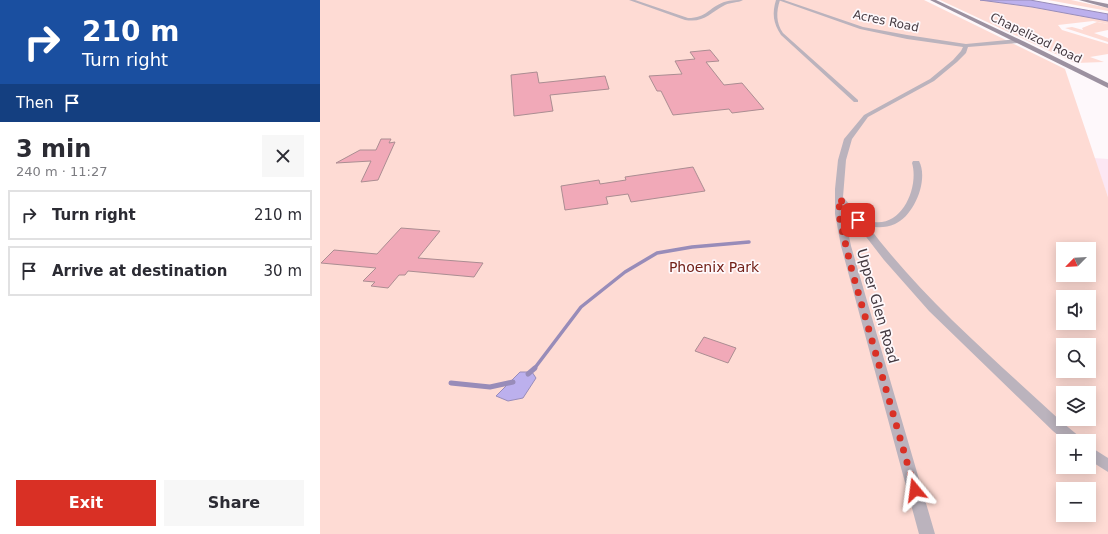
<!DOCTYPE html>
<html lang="en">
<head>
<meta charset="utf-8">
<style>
	body { margin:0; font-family:"DejaVu Sans",sans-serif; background:#f7f7f7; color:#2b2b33; height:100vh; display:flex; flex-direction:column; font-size:15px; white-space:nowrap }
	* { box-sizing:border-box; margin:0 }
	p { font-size:13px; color:#7c7c81 }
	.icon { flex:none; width:22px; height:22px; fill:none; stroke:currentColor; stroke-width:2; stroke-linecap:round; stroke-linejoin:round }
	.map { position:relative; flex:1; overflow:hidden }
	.details { display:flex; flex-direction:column; background:#fff; width:320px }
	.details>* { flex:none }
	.hud { background:#1a4fa0; color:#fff; overflow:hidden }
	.needle { width:26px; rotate:246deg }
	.buttons { position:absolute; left:736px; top:242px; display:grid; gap:8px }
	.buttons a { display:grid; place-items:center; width:40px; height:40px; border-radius:0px; background:#fff; box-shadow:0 2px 10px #0003; font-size:20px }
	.pin { position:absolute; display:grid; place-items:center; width:34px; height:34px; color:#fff; margin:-17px; border-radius:8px; box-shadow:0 2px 6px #0006 }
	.me { position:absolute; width:44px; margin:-22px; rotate:344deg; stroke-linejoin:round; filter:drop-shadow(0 0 3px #0008) }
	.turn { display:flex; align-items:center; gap:14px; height:84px; padding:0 16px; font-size:18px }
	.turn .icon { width:52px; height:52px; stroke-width:2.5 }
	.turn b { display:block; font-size:28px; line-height:34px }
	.then { display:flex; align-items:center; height:38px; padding:0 16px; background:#0003; gap:8px; font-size:15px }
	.round { display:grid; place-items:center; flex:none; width:42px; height:42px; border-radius:0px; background:#f7f7f7 }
	.summary { display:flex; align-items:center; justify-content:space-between; height:68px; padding:0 16px }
	h1 { font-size:24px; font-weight:800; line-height:30px }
	.cta { display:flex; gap:8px; margin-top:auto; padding:8px 16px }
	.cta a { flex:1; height:46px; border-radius:0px; background:#d93025; color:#fff; font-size:16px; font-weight:800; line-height:46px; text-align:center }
	.cta a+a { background:#f7f7f7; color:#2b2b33 }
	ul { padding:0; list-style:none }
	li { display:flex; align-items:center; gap:12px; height:50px; margin:0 8px 6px; padding:0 8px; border:2px solid #e1e1e2; border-radius:0px }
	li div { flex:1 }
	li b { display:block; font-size:15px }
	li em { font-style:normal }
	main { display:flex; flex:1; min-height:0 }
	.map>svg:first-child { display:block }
</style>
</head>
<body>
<main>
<section class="details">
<div class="hud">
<div class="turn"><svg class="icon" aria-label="right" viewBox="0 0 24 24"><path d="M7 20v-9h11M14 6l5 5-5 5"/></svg><div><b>210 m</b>Turn right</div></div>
<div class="then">Then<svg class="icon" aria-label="arrive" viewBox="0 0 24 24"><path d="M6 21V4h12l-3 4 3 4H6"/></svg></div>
</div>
<div class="summary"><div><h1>3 min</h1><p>240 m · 11:27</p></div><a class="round"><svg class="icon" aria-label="close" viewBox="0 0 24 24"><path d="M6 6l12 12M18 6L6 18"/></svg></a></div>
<ul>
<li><svg class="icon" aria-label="right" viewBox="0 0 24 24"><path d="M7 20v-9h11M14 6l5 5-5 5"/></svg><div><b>Turn right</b></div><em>210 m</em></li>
<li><svg class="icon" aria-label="arrive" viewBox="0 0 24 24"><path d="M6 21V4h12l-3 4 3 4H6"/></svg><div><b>Arrive at destination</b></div><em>30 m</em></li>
</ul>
<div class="cta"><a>Exit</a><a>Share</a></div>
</section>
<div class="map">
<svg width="788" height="534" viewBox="0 0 788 534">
	<rect width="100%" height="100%" fill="#fef8fb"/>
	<polygon fill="#fce7f3" points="774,158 788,159 788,197"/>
	<g fill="#fedbd4" fill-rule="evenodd">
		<path d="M0,0H604L745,69L788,197V534H0ZM743,249H769V275H743ZM743,297H769V323H743ZM743,345H769V371H743ZM743,393H769V419H743ZM743,441H769V467H743ZM743,489H769V515H743Z"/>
		<polygon points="620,0 660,0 712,7 788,21 788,24 773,21 738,25 742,30 788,44 788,54 770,57 784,62 755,63"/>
		<polygon points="728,0 751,0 788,8 788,11"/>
		<polygon points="777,22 788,24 788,30 774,33 788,38 788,42 745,28 752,27 763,30 762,28"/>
	</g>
	<g fill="#bcb0ed" stroke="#988cb9">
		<polygon points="660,0 710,0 788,14 788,21 712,7"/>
		<polygon points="200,372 212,372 216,378 203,398 188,401 176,396"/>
	</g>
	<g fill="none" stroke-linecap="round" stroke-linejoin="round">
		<polyline stroke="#988cb9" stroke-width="3.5" points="214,369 261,307 305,272 337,253 372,247 429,242"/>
		<g stroke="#988cb9" stroke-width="5">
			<polyline points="208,374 215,368"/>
			<polyline points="131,383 170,387 193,382"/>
		</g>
	</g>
	<g fill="#f1a9b8" stroke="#ab8d92">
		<polygon points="390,50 399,61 386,62 404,85 422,83 444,109 412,113 409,109 353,115 341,91 337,91 329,76 362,74 355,61 375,59 370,52"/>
		<polygon points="217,72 219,83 285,76 289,89 230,95 233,111 194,116 191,75"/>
		<polygon points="61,139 71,139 69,143 75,142 58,180 41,182 51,161 16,163 40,150 56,150"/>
		<polygon points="373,167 385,191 311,202 308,194 286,197 288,204 245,210 241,186 279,180 280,184 306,180 305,177"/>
		<polygon points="81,228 120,231 98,258 163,263 154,277 88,271 85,275 79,275 68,288 51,286 55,282 43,281 56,268 1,263 14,250 57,254"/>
		<polygon points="384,337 416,348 408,363 375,351"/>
	</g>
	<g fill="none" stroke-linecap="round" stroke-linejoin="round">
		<path fill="#bbb3bd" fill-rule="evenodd" d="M456,0H460C456,12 456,23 463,33L538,100V102H534L461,35C453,23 452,13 456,0Z"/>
		<g fill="#bbb3bd" fill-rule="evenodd">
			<path d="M309,0H315L368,18C387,18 388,8 404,2C411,0 417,0 423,0C418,3 411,2 405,5C389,13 385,23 365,20Z"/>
			<path d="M458,0H464L543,27L587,35L646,44L698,39L701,41L698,43L648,47L646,53L637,62L614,81L548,117L532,139L526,160L523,197C528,202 538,215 542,218C545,220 550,221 554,222C583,226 599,186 592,163L593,161H599C609,180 594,216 575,224C566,228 557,228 548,226C604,300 675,360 743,423L760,437L762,441H745L733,431L609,311L564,260L523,207L531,246L615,534H599L521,246L515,214V189L518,160L524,139L544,115L610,79L633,60L641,51L643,47L587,39L540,29Z"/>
			<polygon points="769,446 788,458 788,472 769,460"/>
		</g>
		<g fill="#9c91a0" fill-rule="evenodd">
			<polygon points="610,0 616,0 705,42 788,83 788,88"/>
			<polygon points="759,0 768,0 788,4 788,8"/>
		</g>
	</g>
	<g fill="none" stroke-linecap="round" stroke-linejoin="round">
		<polyline stroke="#d93025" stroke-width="7" stroke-dasharray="0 12.6" points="538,220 519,198 520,221 532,271 595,490"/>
	</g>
	<g text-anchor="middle" stroke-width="3.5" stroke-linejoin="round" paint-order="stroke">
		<g font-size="12" fill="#443940" stroke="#fef8fb">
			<text transform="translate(566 21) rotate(12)" y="4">Acres Road</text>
			<text transform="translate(716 38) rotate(26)" y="4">Chapelizod Road</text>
		</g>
		<g font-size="14" fill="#722018" stroke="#fef8fb">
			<text x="394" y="272">Phoenix Park</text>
		</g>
		<g font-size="14" fill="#443940" stroke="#fef8fb">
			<text transform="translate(558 306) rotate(74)" y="5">Upper Glen Road</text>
		</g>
	</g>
</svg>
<div class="buttons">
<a><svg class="needle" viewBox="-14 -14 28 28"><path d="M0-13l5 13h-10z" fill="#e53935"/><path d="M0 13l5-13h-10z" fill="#7c7c81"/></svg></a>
<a><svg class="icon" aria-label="sound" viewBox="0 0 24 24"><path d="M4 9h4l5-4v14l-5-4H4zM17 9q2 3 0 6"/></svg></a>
<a><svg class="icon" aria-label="search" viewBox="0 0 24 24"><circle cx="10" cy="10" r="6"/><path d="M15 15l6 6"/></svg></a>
<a><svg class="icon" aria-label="layers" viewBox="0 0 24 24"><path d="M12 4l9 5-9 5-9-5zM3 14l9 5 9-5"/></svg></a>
<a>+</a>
<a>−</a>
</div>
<div class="pin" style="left:538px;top:220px;background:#d93025"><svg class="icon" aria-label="arrive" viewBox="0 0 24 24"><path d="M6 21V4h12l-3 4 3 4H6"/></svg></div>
<svg class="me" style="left:595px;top:490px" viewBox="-20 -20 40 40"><path d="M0-17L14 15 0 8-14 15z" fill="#d93025" stroke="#fff" stroke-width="4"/></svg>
</div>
</main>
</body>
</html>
